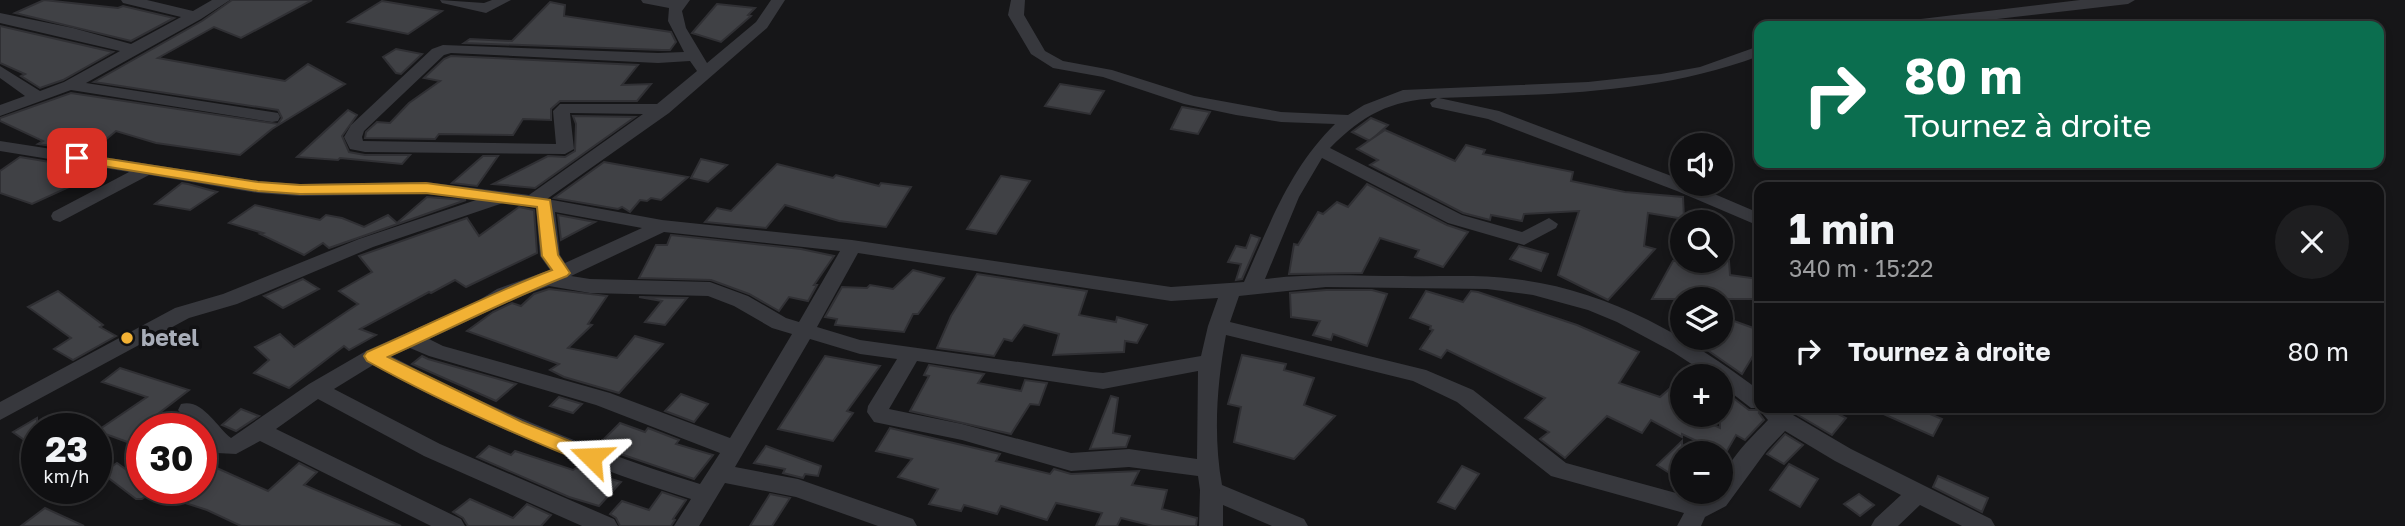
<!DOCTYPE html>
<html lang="fr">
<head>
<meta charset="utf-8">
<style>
	body { margin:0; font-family:"Golos Text",sans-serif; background:#1e1e20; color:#f1f3f6; height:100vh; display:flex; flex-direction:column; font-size:26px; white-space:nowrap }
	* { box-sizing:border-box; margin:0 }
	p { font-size:23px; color:#9c9d9f }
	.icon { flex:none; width:38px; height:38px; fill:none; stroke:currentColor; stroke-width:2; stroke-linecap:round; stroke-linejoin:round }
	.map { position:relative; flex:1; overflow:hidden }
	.details { position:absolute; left:1754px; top:182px; width:630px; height:231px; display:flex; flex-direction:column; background:#101012; border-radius:14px; box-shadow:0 4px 10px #0003,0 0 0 2px #303032 }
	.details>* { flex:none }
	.guide { position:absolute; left:1754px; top:21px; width:630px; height:147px; border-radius:14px; box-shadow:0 4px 10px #0003,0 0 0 2px #303032; background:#0b6e4f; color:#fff; overflow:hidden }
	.tools { position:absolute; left:1670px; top:133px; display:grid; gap:14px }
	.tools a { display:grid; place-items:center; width:63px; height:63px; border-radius:50%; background:#101012; box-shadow:0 4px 10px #0003,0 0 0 2px #303032; font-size:35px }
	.speed { position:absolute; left:21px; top:413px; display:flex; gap:14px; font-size:35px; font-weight:700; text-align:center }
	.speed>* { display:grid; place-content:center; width:91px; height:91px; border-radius:50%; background:#101012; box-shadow:0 4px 10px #0003,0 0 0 2px #303032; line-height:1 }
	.speed small { font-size:18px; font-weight:400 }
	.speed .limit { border:10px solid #d22; background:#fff; color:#111 }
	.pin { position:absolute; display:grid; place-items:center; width:60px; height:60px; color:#fff; margin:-30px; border-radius:14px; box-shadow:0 4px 10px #0006 }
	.me { position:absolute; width:77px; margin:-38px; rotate:291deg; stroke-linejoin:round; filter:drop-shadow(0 0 5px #0008) }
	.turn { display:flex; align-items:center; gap:24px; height:147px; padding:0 35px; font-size:32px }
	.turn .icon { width:91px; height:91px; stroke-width:2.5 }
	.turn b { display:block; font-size:49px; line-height:60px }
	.round { display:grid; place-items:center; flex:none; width:74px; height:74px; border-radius:37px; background:#1e1e20 }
	.summary { display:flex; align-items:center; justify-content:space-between; height:119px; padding:0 35px }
	h1 { font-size:42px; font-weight:700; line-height:52px }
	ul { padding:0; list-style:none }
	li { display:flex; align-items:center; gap:21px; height:98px; padding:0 35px; border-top:2px solid #303032 }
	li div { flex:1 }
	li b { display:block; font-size:26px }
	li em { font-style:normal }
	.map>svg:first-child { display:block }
</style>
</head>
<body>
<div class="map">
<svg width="2405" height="526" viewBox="0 0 2405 526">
	<rect width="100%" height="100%" fill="#161618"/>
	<g fill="#404145" stroke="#303034" stroke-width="2">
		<polygon points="44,0 118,8 123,6 174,18 131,41 15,13"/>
		<polygon points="232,0 312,0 241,38 214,27 158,58 285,81 308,64 345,84 272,129 240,155 156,143 116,131 91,152 38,144 43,141 0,121 0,118 71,93 278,124 282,118 278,110 94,82 202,21"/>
		<polygon points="382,1 442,11 408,34 348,22"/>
		<polygon points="550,2 565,5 564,16 671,32 676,42 670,50 661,50 464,43 470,39 512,41"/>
		<polygon points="717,4 755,8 748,15 751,16 721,42 692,33"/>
		<polygon points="0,26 113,52 63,80 40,88 21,76 25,74 0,63"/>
		<polygon points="396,49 422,54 401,74 396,73 383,57"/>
		<polygon points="451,56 638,65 622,85 651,84 637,101 560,101 551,109 551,120 523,119 513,135 439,134 435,139 365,138 366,132 377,122 390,123 409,103 440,81 424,78 444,59"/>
		<polygon points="1060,84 1104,91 1090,114 1045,106"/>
		<polygon points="1182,107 1210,112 1198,134 1171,129"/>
		<polygon points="348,110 357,115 342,136 349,152 365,155 410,155 402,164 340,158 338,160 297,157"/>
		<polygon points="573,116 635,117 535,188 493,184 548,156 565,157 575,151 576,124"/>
		<polygon points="1371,118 1388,125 1370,141 1352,132"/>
		<polygon points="1385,130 1455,161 1466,145 1485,150 1483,154 1573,172 1571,181 1625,192 1683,197 1684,219 1648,213 1644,246 1655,249 1608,300 1558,275 1579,211 1524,214 1522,221 1491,215 1490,220 1463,213 1370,165 1378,160 1357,149"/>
		<polygon points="483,156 498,156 477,186 452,183"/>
		<polygon points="20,157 104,171 32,204 0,193 0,171"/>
		<polygon points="701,159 727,165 708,182 691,178"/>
		<polygon points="604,162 688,177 661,200 651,198 647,201 640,200 630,212 622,207 618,209 554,198"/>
		<polygon points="777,164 833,178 836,175 879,186 881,183 911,187 886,227 839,221 785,205 766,228 705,222 717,208 731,211"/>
		<polygon points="1001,176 1030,181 996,234 967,229"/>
		<polygon points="182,183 188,184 217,192 190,210 155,204"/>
		<polygon points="1367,184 1447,225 1468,232 1443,267 1415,257 1419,250 1380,238 1362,273 1289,274 1294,244 1298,245 1318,212 1323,214 1337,202 1348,207"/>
		<polygon points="427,197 466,200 329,248 323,243 304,255 260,234 263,233 229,223 255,205 320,220 326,215 342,218 364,227 388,215 397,223"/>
		<polygon points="519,207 534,210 537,253 466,287 455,280 431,293 429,292 360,329 376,335 349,350 344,346 289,388 254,373 269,360 255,347 280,334 294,347 358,304 339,291 372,272 359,256 467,218 479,236"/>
		<polygon points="558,215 595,222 561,240"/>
		<polygon points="671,235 801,249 834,256 814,285 817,285 808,301 789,297 779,311 749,294 711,280 639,278 656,245 667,245"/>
		<polygon points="1251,235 1260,238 1242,279 1236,280 1241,264 1228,262 1236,246 1246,248"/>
		<polygon points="1519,246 1548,254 1541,271 1510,259"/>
		<polygon points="1673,261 1729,261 1730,275 1759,279 1757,299 1652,299"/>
		<polygon points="913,270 944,278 918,314 913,314 904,332 835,325 837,319 825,317 842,287 867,288 870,285 893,289"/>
		<polygon points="977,274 1087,291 1079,315 1116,322 1117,317 1147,325 1137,343 1125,341 1124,352 1053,355 1059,334 1024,325 1012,341 1004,339 994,356 937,348 951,316"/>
		<polygon points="303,279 319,289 283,308 264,296"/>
		<polygon points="549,289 607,296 588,324 592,325 568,348 617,358 635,336 663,344 619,393 564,377 550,370 559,364 467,331 493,312 512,303 521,306 534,294"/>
		<polygon points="1326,290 1372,290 1387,294 1367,346 1333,334 1331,340 1313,335 1320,321 1291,317 1290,293"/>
		<polygon points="58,291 103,325 100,327 116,336 73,360 54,349 71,338 28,307"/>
		<polygon points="1426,291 1463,302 1471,291 1478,292 1577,325 1639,352 1619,383 1660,397 1682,378 1682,415 1692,415 1720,428 1720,388 1749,410 1761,410 1759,413 1764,420 1745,440 1736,435 1720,463 1720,452 1682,434 1682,437 1651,420 1642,433 1607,416 1565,458 1540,439 1549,432 1525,418 1545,398 1447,350 1441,358 1420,349 1433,330 1430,329 1431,326 1410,318"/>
		<polygon points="639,297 687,298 665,325 645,322 662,301"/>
		<polygon points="1720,316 1759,330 1759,346 1742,374 1690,338 1720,338"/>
		<polygon points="1242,355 1286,364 1284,370 1314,378 1304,405 1335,416 1294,459 1234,442 1241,407 1228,404"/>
		<polygon points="422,356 428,359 516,384 496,401 412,364"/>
		<polygon points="825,356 880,366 847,411 853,413 833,441 778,429"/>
		<polygon points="929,365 984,374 978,383 1021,391 1025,380 1047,383 1039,405 1030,404 1011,434 910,411 929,376 924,375"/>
		<polygon points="120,368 189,390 154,417 161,421 152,429 142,429 142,437 133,444 97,431 147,397 102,382"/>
		<polygon points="681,394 708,404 694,422 665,411"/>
		<polygon points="1111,396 1118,398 1113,433 1130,436 1126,447 1090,449"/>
		<polygon points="559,397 582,404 573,413 550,406"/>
		<polygon points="1786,408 1827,408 1846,418 1832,435"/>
		<polygon points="1870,408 1916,408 1942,419 1933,436"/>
		<polygon points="241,409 259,416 236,431 222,425"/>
		<polygon points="37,418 37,449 13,432"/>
		<polygon points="620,423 645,432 648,428 679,440 676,444 713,455 694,479 597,446"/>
		<polygon points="890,428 1000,454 996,461 1050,474 1054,469 1071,474 1139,471 1132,485 1167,490 1162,509 1197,518 1196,526 1153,526 1121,518 1117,526 1096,526 1102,513 1056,503 1047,520 1001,506 997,514 964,505 961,511 929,504 938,489 898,477 912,459 876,451"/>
		<polygon points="1785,434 1803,445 1784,464 1767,454"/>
		<polygon points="1682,441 1682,481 1657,465"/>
		<polygon points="489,446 511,455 515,451 573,470 576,468 621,482 599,506 569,497 477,457"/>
		<polygon points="766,446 821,466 818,476 805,474 803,478 783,473 785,469 754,463"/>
		<polygon points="201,461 268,491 299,463 317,472 304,485 401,526 241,526 207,510 151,492 142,499 136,499 102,473 117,463 142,481 142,488 201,488"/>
		<polygon points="1789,464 1818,479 1800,507 1770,490"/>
		<polygon points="1462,466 1479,474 1455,509 1438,502"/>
		<polygon points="1938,476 1988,498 1982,512 1933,487"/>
		<polygon points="662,492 686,500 673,519 675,520 671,526 620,526 616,518 610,514 622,501 649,510"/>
		<polygon points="770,494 790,498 772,526 750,526"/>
		<polygon points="1859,494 1874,505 1860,516 1844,504"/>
		<polygon points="470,499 513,518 527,504 551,515 541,526 468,526 463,518 453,512"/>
		<polygon points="45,508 84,526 21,526"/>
	</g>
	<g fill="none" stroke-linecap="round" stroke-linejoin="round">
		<g fill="#37383d" fill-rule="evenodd">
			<polygon points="121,0 147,0 193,11 212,0 230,0 201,19 86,83 272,112 278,113 280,117 278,121 272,122 71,90 0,116 0,105 25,96 0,78 0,66 40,91 64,82 120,51 0,23 0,13 73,28 131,44 181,17 123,3"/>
			<polygon points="440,0 484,3 492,0 511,0 486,13 442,3"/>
			<path d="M641,0H690L682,11L686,28L707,63L756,22L771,0H785L767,28L669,113L547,199L662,220L852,240L1171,287L1244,282C1269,225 1290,168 1335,124L1281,122L1236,115L1184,104L1103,77L1053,68L1031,54L1008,15L1011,0H1025L1024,15L1045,51L1063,61L1112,70L1194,96L1281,112L1348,115L1364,105L1403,90L1588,82L1661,74L1700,67L1759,46V56C1655,95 1548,94 1439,98L1499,111L1682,180V184H1691L1759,213V226L1677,191L1488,119L1432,107L1430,103L1437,98C1389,101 1364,114 1330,148L1462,215L1522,232L1549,218L1558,224L1556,228L1524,245L1448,223L1322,158L1299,197L1265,279C1311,273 1356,276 1403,276C1440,277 1478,274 1515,279C1605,289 1688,336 1759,390V408H1781L1851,449L1991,519L1995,526H1962L1920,505L1898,526H1871L1875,519L1901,495L1835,461L1785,431L1767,450L1726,506L1705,517L1701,526H1677L1684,513L1551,476L1457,402L1413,381L1226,335C1217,383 1213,436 1222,485L1304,519L1308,526H1272L1223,505V526H1199L1200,490L1198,476L1129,467L1071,471L962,440L874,422L867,412L868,406L897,359L860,354L810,339L735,467L798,479L913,519L917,526H878L796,497L725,483L699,526H674L691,499C581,464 475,421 373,365L334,389L440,444L614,519L618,526H582L424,456L318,399L276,429L461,519L465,526H431L260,441L236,454L217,453L201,436V429H194L178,410L181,404C202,398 217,427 231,438L309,384L366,351L476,302L497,289L550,270L540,256L536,208L506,202L373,247L237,304L189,318L0,420V402L175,308L223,294L359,239L479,199L426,194L300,196L258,193L149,175L60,222L53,220L51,216L53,212L129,172L0,151V141L258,181L300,184L426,182L529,195L643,114L570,113L574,149L565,154L365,152L350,149L344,137L351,125L432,49L443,45L658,53L684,52L668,21L669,8L643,3ZM451,53L658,63L690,61L697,71L657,104H560L553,111L556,144L363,141L362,137L364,131L444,55ZM555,212L642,228L565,263L560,255ZM664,232L840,251L799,322L786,318L748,296L710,282L590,279L571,276ZM858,253L1171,301L1218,298L1208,326L1201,356L1103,373L1091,372L860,340L817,327ZM549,286L590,293L708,296L734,306L772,328L792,334L730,438L610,393L443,346L429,339C469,321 507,300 549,286ZM1326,287L1487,289L1533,295L1588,310L1617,322L1673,352L1710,376H1720V384L1751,408H1765L1762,413L1768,420C1751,438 1720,466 1720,492H1711L1698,499L1566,463L1473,390L1426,370L1230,322L1239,296ZM410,348L429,356L596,405L720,453L700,484C593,451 490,409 391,356ZM917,361L1103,389L1198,371L1197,459L1129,449L1071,453L962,424L889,409Z"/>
			<polygon points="2080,0 2135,0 2128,4 1936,26 1896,26 1904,21"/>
		</g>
	</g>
	<path fill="#f2b134" stroke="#9d7322" stroke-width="2" d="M77,154L258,182L300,185L426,183L550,200L558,255L570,273L567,276C506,300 448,330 388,357L522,422L597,452L600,457L597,462H584C510,432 437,400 367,361L364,356L367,352C429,325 489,294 552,270L542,256L537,207L426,193L300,194L258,191L72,161L70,158L72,155Z"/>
	<circle fill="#f2b134" stroke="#111113" stroke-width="2.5" cx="127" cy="338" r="7"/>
	<g text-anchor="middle" stroke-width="7" stroke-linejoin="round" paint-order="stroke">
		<g font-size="23" font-weight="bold" fill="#a8adb8" stroke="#111113" text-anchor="start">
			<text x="141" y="346">betel</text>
		</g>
	</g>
</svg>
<div class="tools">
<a><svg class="icon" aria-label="sound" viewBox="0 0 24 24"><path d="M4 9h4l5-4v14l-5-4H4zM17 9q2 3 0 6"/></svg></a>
<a><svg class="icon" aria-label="search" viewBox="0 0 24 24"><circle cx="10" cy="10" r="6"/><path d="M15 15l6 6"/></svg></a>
<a><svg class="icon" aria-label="layers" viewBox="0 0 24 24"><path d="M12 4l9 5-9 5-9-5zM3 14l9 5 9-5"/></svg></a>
<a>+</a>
<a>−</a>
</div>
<div class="speed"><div>23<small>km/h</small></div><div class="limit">30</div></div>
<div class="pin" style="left:77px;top:158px;background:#d93025"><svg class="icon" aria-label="arrive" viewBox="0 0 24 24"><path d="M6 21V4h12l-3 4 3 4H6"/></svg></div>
<svg class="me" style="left:591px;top:457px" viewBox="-20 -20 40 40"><path d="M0-17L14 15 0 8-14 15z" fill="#f2b134" stroke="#fff" stroke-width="4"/></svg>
<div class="guide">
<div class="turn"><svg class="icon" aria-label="right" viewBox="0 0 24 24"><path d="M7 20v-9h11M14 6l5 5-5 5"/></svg><div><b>80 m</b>Tournez à droite</div></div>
</div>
<section class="details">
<div class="summary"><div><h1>1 min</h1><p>340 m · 15:22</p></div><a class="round"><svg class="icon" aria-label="close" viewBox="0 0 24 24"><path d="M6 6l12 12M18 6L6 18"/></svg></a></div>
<ul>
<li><svg class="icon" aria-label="right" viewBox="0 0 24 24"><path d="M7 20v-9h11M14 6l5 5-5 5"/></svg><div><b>Tournez à droite</b></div><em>80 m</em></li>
</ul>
</section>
</div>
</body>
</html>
